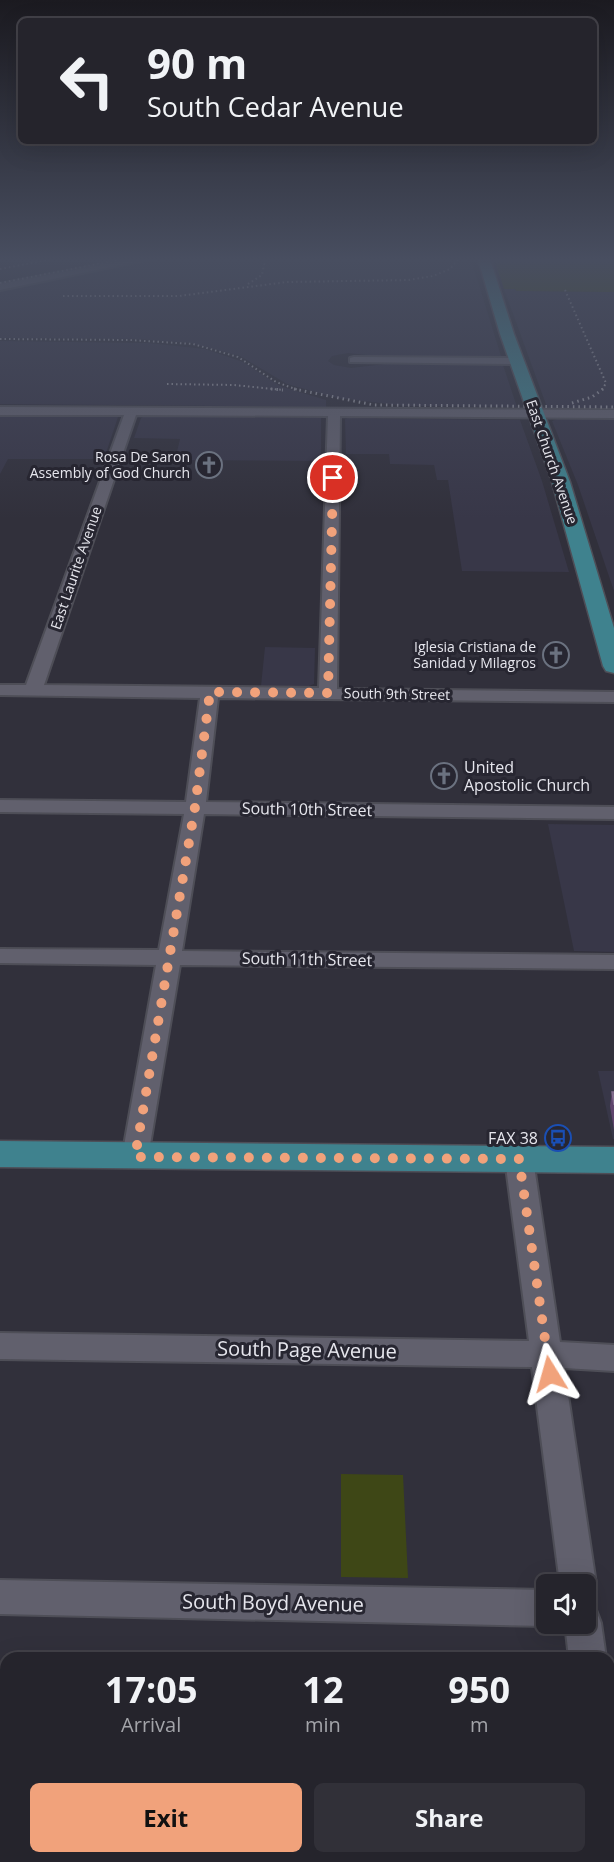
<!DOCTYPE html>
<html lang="en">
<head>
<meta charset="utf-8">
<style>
	body { margin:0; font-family:"Open Sans",sans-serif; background:#313038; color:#f1f3f6; height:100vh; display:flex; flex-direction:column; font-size:22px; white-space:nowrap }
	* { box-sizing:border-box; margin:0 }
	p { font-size:20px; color:#a3a4a9 }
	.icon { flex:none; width:33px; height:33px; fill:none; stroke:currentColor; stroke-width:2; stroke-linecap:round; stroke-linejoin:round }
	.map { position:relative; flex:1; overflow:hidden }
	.drawer { position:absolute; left:0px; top:1652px; width:615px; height:212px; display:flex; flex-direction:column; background:#25242c; border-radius:18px 18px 0 0; box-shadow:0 6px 24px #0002,0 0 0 2px #424148 }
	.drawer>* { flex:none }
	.top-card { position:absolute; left:18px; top:18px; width:579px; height:126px; border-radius:9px; box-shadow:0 6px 24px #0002,0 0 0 2px #424148; background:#25242c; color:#f1f3f6; overflow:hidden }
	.buttons { position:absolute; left:536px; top:1574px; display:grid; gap:12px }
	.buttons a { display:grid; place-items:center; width:60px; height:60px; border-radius:9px; background:#25242c; box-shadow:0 6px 24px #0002,0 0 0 2px #424148; font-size:30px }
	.pin { position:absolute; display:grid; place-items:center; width:51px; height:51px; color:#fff; margin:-26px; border:3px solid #fff; border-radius:50%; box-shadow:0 2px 6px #0007 }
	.me { position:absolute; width:66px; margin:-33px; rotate:352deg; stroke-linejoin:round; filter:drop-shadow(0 0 4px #0008) }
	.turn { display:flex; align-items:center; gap:21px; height:126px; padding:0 30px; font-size:27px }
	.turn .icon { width:78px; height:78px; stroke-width:2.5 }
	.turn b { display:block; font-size:42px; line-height:51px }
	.eta { display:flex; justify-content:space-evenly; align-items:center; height:102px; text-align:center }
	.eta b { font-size:36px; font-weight:700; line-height:42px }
	.cta { display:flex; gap:12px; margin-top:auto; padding:12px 30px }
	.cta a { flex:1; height:69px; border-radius:9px; background:#f1a27b; color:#111; font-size:24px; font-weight:700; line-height:69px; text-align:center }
	.cta a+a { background:#313038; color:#f1f3f6 }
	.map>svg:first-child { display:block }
</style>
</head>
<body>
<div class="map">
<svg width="614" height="1862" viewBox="0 0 614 1862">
	<rect width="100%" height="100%" fill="#31303b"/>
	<g fill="#383748">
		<polygon points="152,259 471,259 501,356 385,357 348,353 332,356 328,361 334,365 351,368 385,364 503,365 517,407 406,406 337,398 287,384 240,356 191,343 135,339 0,338 0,289"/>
		<polygon points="504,289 515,289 516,291 614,292 614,411 548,410"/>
		<polygon points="0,341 148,343 205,349 243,362 280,386 326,400 326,407 0,404"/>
		<polygon points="0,415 114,415 118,417 104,459 8,459 0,474"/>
		<polygon points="145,416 321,418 321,461 175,460 180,439 134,438 141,418"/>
		<polygon points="349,418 520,420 542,481 569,572 462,571 448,480 437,480 434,465 390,464 389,454 346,454 345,419"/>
		<polygon points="557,419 614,420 614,591 578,485 552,421"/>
		<polygon points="265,647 315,648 314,684 309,686 261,686"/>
		<polygon points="548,824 614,825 614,952 574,951"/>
		<polygon points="598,1071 614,1071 614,1139 613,1139"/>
	</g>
	<g fill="#3e4716">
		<polygon points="494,259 614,259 614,292 516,291 515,289 504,289"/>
		<polygon points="341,1474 403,1475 408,1578 341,1577"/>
	</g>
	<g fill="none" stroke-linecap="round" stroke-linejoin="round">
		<defs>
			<g id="minor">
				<polygon points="132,259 150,259 0,290 0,284"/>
				<polygon points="354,357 517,358 523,361 517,364 350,362 350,358"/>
				<path d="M0,407L614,410V418L340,416L337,689L614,692V702L218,698L206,802L614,807V819L204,814L182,951L614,955V969L180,965L148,1157L145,1164L135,1167L125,1164L122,1157L156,965L0,963V949L159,950L184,814L0,812V800L186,802L200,698L0,695V685H26L124,415H0ZM136,415L328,416L319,688L44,685Z"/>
				<polygon points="519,1149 529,1152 533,1159 560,1342 614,1345 614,1371 564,1368 596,1584 591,1596 585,1598 585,1584 560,1584 532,1367 0,1359 0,1333 529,1341 505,1159 509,1152"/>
				<polygon points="0,1580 546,1590 546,1623 553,1623 546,1626 0,1614"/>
				<polygon points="585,1606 596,1610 601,1623 606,1658 569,1658 565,1623 585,1623"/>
				<polygon points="609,1795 614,1797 614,1862 598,1862 596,1857 609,1857"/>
			</g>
			<g id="major">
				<polygon points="478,259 490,259 514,334 570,482 614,628 614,673 606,671 603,666 552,482 500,334"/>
				<polygon points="0,1141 614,1147 614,1173 0,1167"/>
			</g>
		</defs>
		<use href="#minor" stroke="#4e4e57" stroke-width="4"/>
		<use href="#major" stroke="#4e4e57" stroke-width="3"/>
		<use href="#minor" fill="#61606d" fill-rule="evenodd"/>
		<use href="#major" fill="#3f828e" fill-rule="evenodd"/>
		<g stroke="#909099" stroke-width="2" stroke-dasharray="1.5 3" stroke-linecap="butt">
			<polyline points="0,269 52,259"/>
			<polyline points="0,283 123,259"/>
			<polyline points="248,284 262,275 265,259"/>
			<polyline points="565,290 606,383 602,390"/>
			<polyline points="63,296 179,296 287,282 409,280 433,276 450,269 458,259"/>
			<polyline points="0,339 130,340 193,344 238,357 276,382 298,390"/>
			<polyline points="167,384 234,385 283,390"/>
		</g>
		<g stroke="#909099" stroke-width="3" stroke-dasharray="1.5 4" stroke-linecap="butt">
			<polyline points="271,389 283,390"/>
			<polyline points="294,389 374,405 614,407"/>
			<polyline points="572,403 592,397 603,389"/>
		</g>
	</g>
	<polygon fill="#5e446c" points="612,1092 614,1092 614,1130 610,1106"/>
	<polygon fill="#6d567a" stroke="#806c8c" stroke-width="1.5" points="612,1092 614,1092 614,1105"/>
	<linearGradient id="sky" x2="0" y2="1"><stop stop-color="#1b1a20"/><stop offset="0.5" stop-color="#484e60"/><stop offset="1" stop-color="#484e60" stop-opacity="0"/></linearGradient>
	<rect width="614" height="519" fill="url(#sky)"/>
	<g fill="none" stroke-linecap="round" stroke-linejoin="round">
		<polyline stroke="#f1a27b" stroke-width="10" stroke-dasharray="0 18" points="333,478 328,693 210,692 195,807 135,1157 519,1159 550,1374"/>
	</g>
	<defs>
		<symbol id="church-ring" viewBox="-11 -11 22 22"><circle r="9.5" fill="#272631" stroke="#6b7280" stroke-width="1.5"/><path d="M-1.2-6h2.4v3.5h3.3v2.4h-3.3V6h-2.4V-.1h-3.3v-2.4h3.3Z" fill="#6b7280"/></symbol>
		<symbol id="bus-ring" viewBox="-11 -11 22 22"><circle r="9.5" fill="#272631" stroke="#1a4fb4" stroke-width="1.5"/><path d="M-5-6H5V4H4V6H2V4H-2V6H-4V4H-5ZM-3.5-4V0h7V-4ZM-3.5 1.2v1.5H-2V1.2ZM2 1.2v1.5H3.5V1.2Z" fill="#1a4fb4"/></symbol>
	</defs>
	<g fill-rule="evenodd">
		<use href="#church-ring" x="194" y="450" width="30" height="30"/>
		<use href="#church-ring" x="541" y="640" width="30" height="30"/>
		<use href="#church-ring" x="429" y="761" width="30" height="30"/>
		<use href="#bus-ring" x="543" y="1123" width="30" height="30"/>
	</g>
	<g text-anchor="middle" stroke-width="6" stroke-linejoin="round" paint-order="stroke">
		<g font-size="14" fill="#e6e6ed" stroke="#272631" text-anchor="end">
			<text x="190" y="462">Rosa De Saron<tspan x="190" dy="16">Assembly of God Church</tspan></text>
			<text x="536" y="652">Iglesia Cristiana de<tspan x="536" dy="16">Sanidad y Milagros</tspan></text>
		</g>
		<g font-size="14" fill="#e6e6ed" stroke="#272631">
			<text transform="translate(552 462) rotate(71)" y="5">East Church Avenue</text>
			<text transform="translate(76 568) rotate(-71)" y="5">East Laurite Avenue</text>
			<text transform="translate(397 694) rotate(1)" y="5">South 9th Street</text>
		</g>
		<g font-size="16" fill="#e6e6ed" stroke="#272631" text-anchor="start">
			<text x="464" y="773">United<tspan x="464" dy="18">Apostolic Church</tspan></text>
			<text x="538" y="1144" text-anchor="end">FAX 38</text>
		</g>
		<g font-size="16" fill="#e6e6ed" stroke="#272631">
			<text transform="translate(307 809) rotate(1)" y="6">South 10th Street</text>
			<text transform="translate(307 959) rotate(1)" y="6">South 11th Street</text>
		</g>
		<g font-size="20" fill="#e6e6ed" stroke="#272631">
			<text transform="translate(307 1350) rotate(1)" y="7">South Page Avenue</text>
			<text transform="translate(273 1603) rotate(1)" y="7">South Boyd Avenue</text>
		</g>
	</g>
</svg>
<div class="buttons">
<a><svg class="icon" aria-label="sound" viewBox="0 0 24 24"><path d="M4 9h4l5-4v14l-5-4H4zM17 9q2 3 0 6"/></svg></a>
</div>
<div class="pin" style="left:333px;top:478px;background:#d93025"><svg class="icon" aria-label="arrive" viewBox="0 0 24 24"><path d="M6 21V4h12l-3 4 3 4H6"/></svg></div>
<svg class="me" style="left:550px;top:1374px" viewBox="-20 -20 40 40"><path d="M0-17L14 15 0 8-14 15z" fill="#f1a27b" stroke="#fff" stroke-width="4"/></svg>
<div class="top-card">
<div class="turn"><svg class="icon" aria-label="left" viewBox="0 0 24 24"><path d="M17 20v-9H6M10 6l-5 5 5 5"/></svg><div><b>90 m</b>South Cedar Avenue</div></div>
</div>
<section class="drawer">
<div class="eta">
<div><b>17:05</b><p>Arrival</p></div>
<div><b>12</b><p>min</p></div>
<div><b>950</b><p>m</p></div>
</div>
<div class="cta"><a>Exit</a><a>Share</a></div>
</section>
</div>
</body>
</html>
